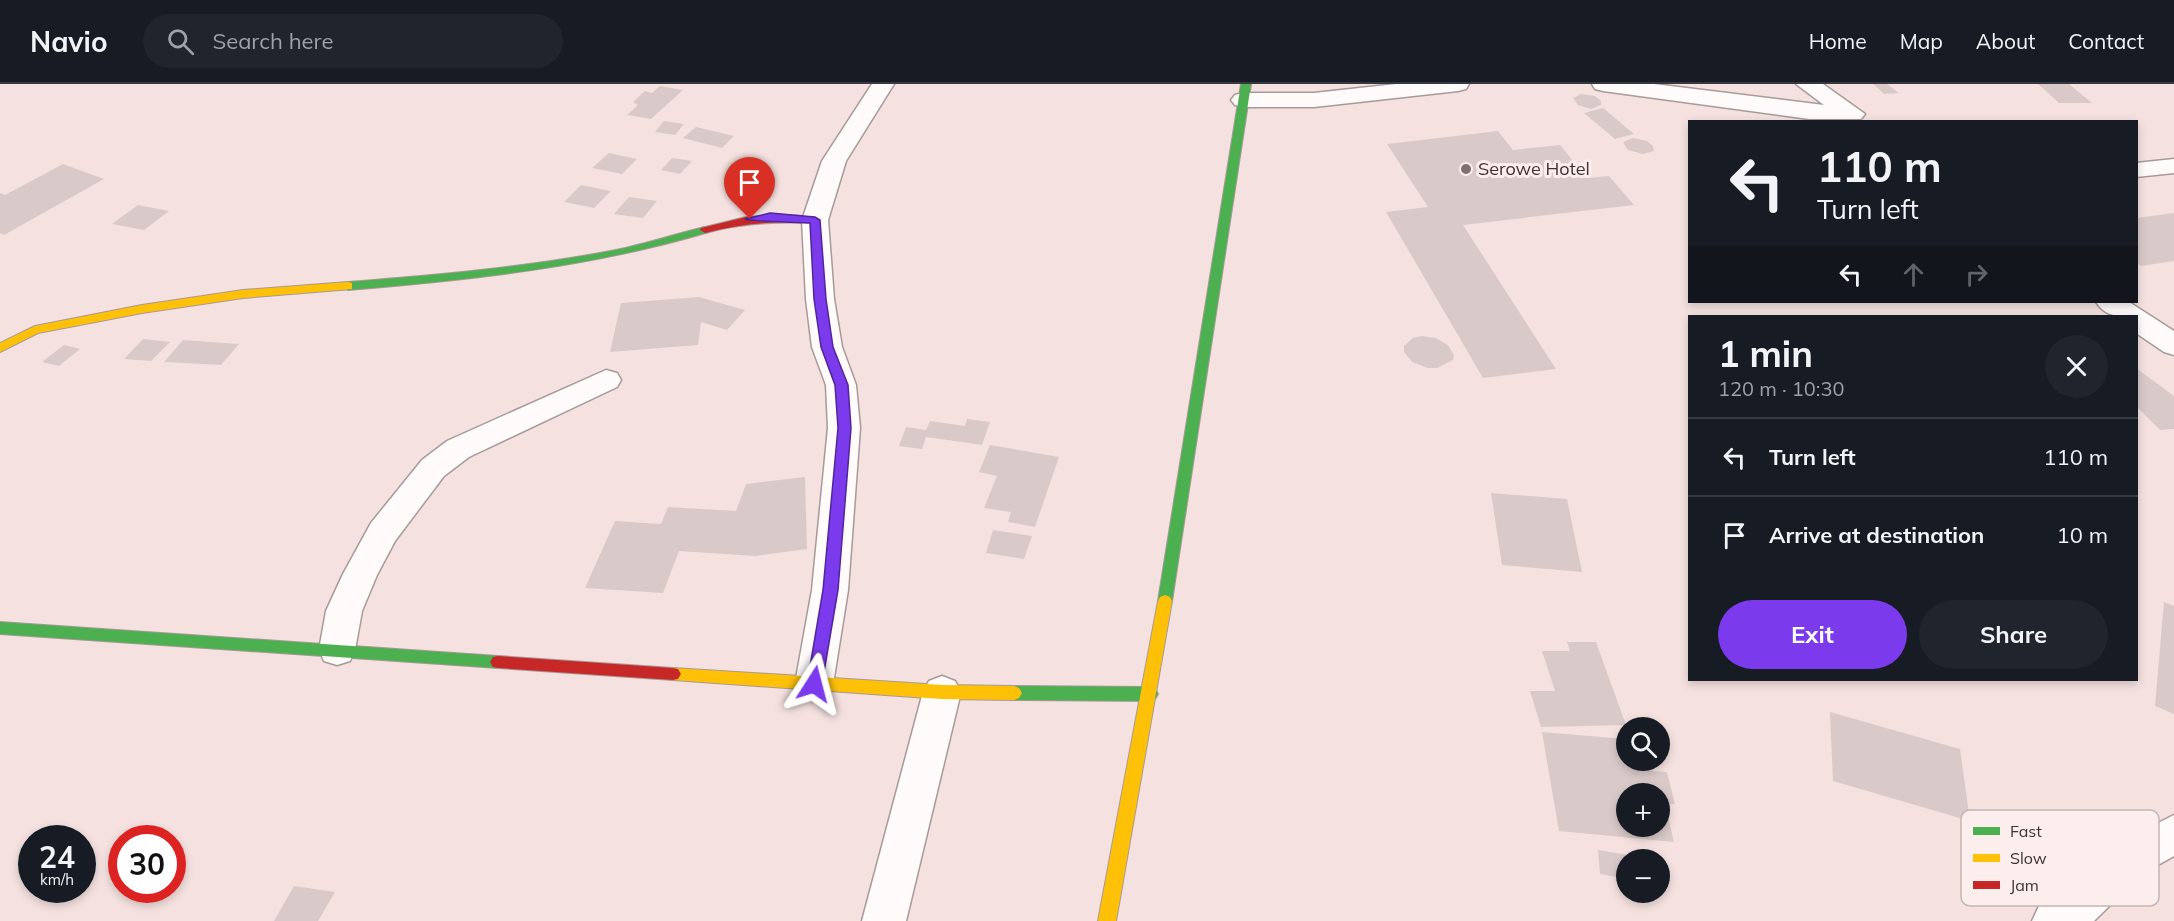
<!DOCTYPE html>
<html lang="en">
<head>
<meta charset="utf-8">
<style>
	body { margin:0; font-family:Mulish,sans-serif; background:#20242c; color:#f1f3f6; height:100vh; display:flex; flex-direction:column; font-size:22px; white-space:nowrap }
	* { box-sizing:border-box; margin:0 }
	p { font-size:20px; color:#9ea1a6 }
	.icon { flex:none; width:33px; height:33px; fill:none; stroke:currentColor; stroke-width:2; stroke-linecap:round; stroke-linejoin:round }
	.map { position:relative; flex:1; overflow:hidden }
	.sheet { position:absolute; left:1688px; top:231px; width:450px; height:366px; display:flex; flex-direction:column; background:#171b24; border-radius:0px; box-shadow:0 3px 9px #0003 }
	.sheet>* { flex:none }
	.guide { position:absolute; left:1688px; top:36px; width:450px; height:183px; border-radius:0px; box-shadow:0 3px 9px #0003; background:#171b24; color:#f1f3f6; overflow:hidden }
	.fabs { position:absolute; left:1616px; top:633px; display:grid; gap:12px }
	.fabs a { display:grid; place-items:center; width:54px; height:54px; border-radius:50%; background:#171b24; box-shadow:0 3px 9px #0003; font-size:30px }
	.speed { position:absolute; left:18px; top:741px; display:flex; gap:12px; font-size:30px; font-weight:700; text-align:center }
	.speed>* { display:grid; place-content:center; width:78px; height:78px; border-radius:50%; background:#171b24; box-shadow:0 3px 9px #0003; line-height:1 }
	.speed small { font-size:15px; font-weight:400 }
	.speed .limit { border:9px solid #d22; background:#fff; color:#111 }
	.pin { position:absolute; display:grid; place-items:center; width:51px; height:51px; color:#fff; margin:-62px -26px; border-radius:50% 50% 50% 0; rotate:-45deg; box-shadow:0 0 6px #0007 }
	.pin .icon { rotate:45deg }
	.me { position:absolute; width:66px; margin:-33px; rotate:9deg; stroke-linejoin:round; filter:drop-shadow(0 0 4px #0008) }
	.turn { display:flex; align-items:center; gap:21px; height:126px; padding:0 30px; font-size:27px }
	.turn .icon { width:78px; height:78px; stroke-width:2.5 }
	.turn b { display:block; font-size:42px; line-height:51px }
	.lanes { display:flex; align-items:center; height:57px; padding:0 30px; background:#0003; justify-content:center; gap:30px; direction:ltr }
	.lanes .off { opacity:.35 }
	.round { display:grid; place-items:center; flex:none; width:63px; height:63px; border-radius:32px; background:#20242c }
	.overview { display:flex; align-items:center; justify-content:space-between; height:102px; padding:0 30px }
	h1 { font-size:36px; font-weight:700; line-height:45px }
	.button { display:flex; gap:12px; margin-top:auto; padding:12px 30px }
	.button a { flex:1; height:69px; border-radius:36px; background:#7c3aed; color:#fff; font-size:24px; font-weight:700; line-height:69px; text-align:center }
	.button a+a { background:#20242c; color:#f1f3f6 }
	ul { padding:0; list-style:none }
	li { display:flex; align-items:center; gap:18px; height:78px; padding:0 30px; border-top:2px solid #363941 }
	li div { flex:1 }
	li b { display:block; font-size:22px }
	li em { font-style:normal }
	header { display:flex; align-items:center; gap:36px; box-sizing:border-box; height:84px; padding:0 30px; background:#171b24; border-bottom:2px solid #363941 }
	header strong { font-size:28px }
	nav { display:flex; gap:33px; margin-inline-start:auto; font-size:21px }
	.search { width:420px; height:54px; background:#20242c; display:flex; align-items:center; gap:15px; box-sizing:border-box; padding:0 21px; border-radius:33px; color:#9ea1a6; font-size:22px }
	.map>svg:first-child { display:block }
</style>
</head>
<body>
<header>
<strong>Navio</strong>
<div class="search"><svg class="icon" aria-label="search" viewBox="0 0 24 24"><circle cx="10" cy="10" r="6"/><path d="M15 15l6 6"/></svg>Search here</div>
<nav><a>Home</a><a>Map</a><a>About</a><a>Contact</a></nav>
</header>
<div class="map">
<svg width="2174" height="837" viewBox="0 0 2174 837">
	<rect width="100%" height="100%" fill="#f5e2e0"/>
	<g fill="#d9cac9" fill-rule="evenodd">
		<polygon points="1873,0 1887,0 1899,9 1884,10"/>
		<polygon points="2038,0 2069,0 2092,19 2059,19"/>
		<polygon points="660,2 683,6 651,35 627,31 638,21 633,18 645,7 652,9"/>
		<polygon points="1581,10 1595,12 1601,17 1601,21 1591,25 1578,21 1573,14"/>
		<polygon points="1603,24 1634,50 1615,55 1584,29"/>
		<polygon points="664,37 684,40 675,51 655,48"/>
		<polygon points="696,43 734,52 722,64 683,54"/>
		<polygon points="1498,47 1513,66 1560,61 1587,94 1609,92 1634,121 1463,141 1556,285 1483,294 1386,128 1428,123 1387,60"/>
		<polygon points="1633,54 1647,57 1653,62 1654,67 1643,70 1628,66 1623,58"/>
		<polygon points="609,69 637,75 622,90 592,84"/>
		<polygon points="672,74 692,77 680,90 661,86"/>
		<polygon points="63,80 104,95 4,151 0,149 0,109 5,111"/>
		<polygon points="581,101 611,107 594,124 564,118"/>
		<polygon points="629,113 657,117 643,134 614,130"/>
		<polygon points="138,121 169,127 144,146 112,140"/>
		<polygon points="2174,129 2174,177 2141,182 2136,178 2136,134"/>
		<polygon points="699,213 745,226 727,246 701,238 698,261 610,268 621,219"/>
		<polygon points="1421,252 1436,254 1448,261 1454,271 1453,276 1437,284 1428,284 1412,278 1404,268 1404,262 1413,254"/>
		<polygon points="143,255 170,258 151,277 124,275"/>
		<polygon points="183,256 239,260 221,281 164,278"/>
		<polygon points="64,261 80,265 59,282 42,278"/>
		<polygon points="2136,284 2174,312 2174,345 2160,346 2136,322"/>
		<polygon points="967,335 990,338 982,361 926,353 922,365 899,362 906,343 926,346 930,337 965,342"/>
		<polygon points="990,361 1059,373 1035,443 1008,438 1011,428 984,424 997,392 979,388"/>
		<polygon points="805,393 807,465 755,472 679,467 663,509 585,504 615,437 661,440 668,423 736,427 746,400"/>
		<polygon points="1491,409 1567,415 1582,488 1502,481"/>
		<polygon points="993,446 1032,452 1024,475 986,469"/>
		<polygon points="2164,518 2174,522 2174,630 2155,622"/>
		<polygon points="1567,558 1596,558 1626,641 1541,643 1530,607 1555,607 1542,567 1570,567"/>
		<polygon points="1830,628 1960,665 1970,737 1833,697"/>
		<path d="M1542,648L1626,655V676H1649L1652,687L1667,688L1675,720H1665L1674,758L1559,747ZM1626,710H1659V742H1626Z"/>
		<polygon points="1598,766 1641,773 1642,776 1626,776 1626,795 1600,790"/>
		<polygon points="294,802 335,808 318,837 274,837"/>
	</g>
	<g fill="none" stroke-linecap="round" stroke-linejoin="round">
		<defs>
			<g id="street">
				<polygon points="872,0 894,0 846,77 828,136 834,215 842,263 856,301 860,344 848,506 833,600 827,611 814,616 801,611 795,600 812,506 828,344 826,301 812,263 806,215 802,136 822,77"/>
				<polygon points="1396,0 1469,0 1466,5 1458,7 1314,23 1243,23 1235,21 1231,16 1235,11 1243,9 1314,9"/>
				<polygon points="1592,0 1654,0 1824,21 1796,0 1823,0 1865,30 1861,35 1809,35 1603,7 1595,5"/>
				<polygon points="2174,75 2174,89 2136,93 2136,79"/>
				<path d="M2096,218H2129L2174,247V271L2164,268L2136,249V232C2119,232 2106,234 2096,218Z"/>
				<polygon points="606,286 617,289 621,296 617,303 469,373 444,392 395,457 377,491 362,527 355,566 350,577 337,581 324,577 319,566 326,527 343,490 371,439 422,376 447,357"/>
				<polygon points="942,592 955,597 961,608 906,837 862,837 923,608 929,597"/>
				<polygon points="2174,731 2174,772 2142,790 2094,837 2032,837 2039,822 2057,814 2112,762"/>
			</g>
			<g id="fast">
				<polygon points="1241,0 1251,0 1172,517 1170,521 1165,523 1160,521 1158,517"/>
				<path d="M705,143L710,146L709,148C591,183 470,196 348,206L342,202L348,198C438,191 528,183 616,166C646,160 675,150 705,143Z"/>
				<polygon points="0,538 498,572 503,573 506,578 503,583 498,584 0,550"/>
				<polygon points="1014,602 1150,603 1155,605 1158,610 1155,615 1150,617 1014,616 1009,614 1006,609 1009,604"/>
			</g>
			<g id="slow">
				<polygon points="348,198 352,199 352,205 243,214 142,229 38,249 0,268 0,259 35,242 142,221 243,206"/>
				<polygon points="1165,511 1170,513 1172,517 1116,837 1098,837 1158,517 1160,513"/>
				<polygon points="673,584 942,601 1014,602 1019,604 1022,609 1019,614 1014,616 942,615 673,596 668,595 665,590 668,585"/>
			</g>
			<g id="jam">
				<path d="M787,131L815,133L820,136L815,139C776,137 742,139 705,149L700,146L701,144L746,133Z"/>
				<polygon points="498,572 673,584 678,585 681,590 678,595 673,596 498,584 493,583 490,578 493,573"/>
			</g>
		</defs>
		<use href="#street" stroke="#a79a98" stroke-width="3"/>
		<use href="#fast" stroke="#a79a98" stroke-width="2"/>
		<use href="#slow" stroke="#a79a98" stroke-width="2"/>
		<use href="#jam" stroke="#a79a98" stroke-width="2"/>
		<use href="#street" fill="#fefbfa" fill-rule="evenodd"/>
		<use href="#fast" fill="#4caf50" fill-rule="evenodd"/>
		<use href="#slow" fill="#ffc107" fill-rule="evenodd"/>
		<use href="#jam" fill="#c62828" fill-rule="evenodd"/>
	</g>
	<path fill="#7c3aed" stroke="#51269a" stroke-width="1.5" d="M770,129L815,133L820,136L826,215L833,263L848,301L851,344L838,506L822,600L814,607L807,600L823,506L838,344L835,301L821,263L814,215L810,139C799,138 749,138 745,135Z"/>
	<circle fill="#7f706e" stroke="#fceeed" stroke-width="2" cx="1466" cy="85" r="6"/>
	<g text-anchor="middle" stroke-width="6" stroke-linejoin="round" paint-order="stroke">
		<g font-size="18" fill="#3f3231" stroke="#fceeed" text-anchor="start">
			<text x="1478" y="91">Serowe Hotel</text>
		</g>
	</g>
	<rect x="1961" y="726" width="198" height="96" rx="9" fill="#fceeed" stroke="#c3b6b5" stroke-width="1.5"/>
	<rect x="1973" y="743" width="27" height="8" fill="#4caf50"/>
	<rect x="1973" y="770" width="27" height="8" fill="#ffc107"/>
	<rect x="1973" y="797" width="27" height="8" fill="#c62828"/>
	<g font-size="16" fill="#3f3231">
		<text x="2010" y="753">Fast</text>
		<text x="2010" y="780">Slow</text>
		<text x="2010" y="807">Jam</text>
	</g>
</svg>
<div class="fabs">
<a><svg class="icon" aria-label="search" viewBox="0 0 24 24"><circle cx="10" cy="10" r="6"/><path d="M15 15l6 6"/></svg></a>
<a>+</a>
<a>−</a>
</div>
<div class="speed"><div>24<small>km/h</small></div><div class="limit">30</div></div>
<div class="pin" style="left:750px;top:135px;background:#d93025"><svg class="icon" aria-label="arrive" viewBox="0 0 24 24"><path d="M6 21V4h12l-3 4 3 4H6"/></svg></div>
<svg class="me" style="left:814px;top:600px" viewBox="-20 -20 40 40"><path d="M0-17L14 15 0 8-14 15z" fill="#7c3aed" stroke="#fff" stroke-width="4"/></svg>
<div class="guide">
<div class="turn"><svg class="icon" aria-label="left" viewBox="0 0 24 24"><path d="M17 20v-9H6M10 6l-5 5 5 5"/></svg><div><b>110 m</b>Turn left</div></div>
<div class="lanes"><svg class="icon" aria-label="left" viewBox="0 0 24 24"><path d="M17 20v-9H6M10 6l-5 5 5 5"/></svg><svg class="icon off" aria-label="ahead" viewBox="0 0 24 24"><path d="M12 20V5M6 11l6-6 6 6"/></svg><svg class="icon off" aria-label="right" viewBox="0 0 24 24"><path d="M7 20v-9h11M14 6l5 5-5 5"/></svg></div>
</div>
<section class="sheet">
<div class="overview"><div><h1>1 min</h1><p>120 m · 10:30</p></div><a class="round"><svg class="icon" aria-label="close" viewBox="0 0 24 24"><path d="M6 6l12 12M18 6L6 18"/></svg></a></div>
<ul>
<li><svg class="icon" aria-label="left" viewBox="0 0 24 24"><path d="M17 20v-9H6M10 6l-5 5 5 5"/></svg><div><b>Turn left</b></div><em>110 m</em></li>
<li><svg class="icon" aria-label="arrive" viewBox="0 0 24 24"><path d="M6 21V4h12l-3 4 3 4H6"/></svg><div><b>Arrive at destination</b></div><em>10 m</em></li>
</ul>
<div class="button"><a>Exit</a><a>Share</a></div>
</section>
</div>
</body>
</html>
